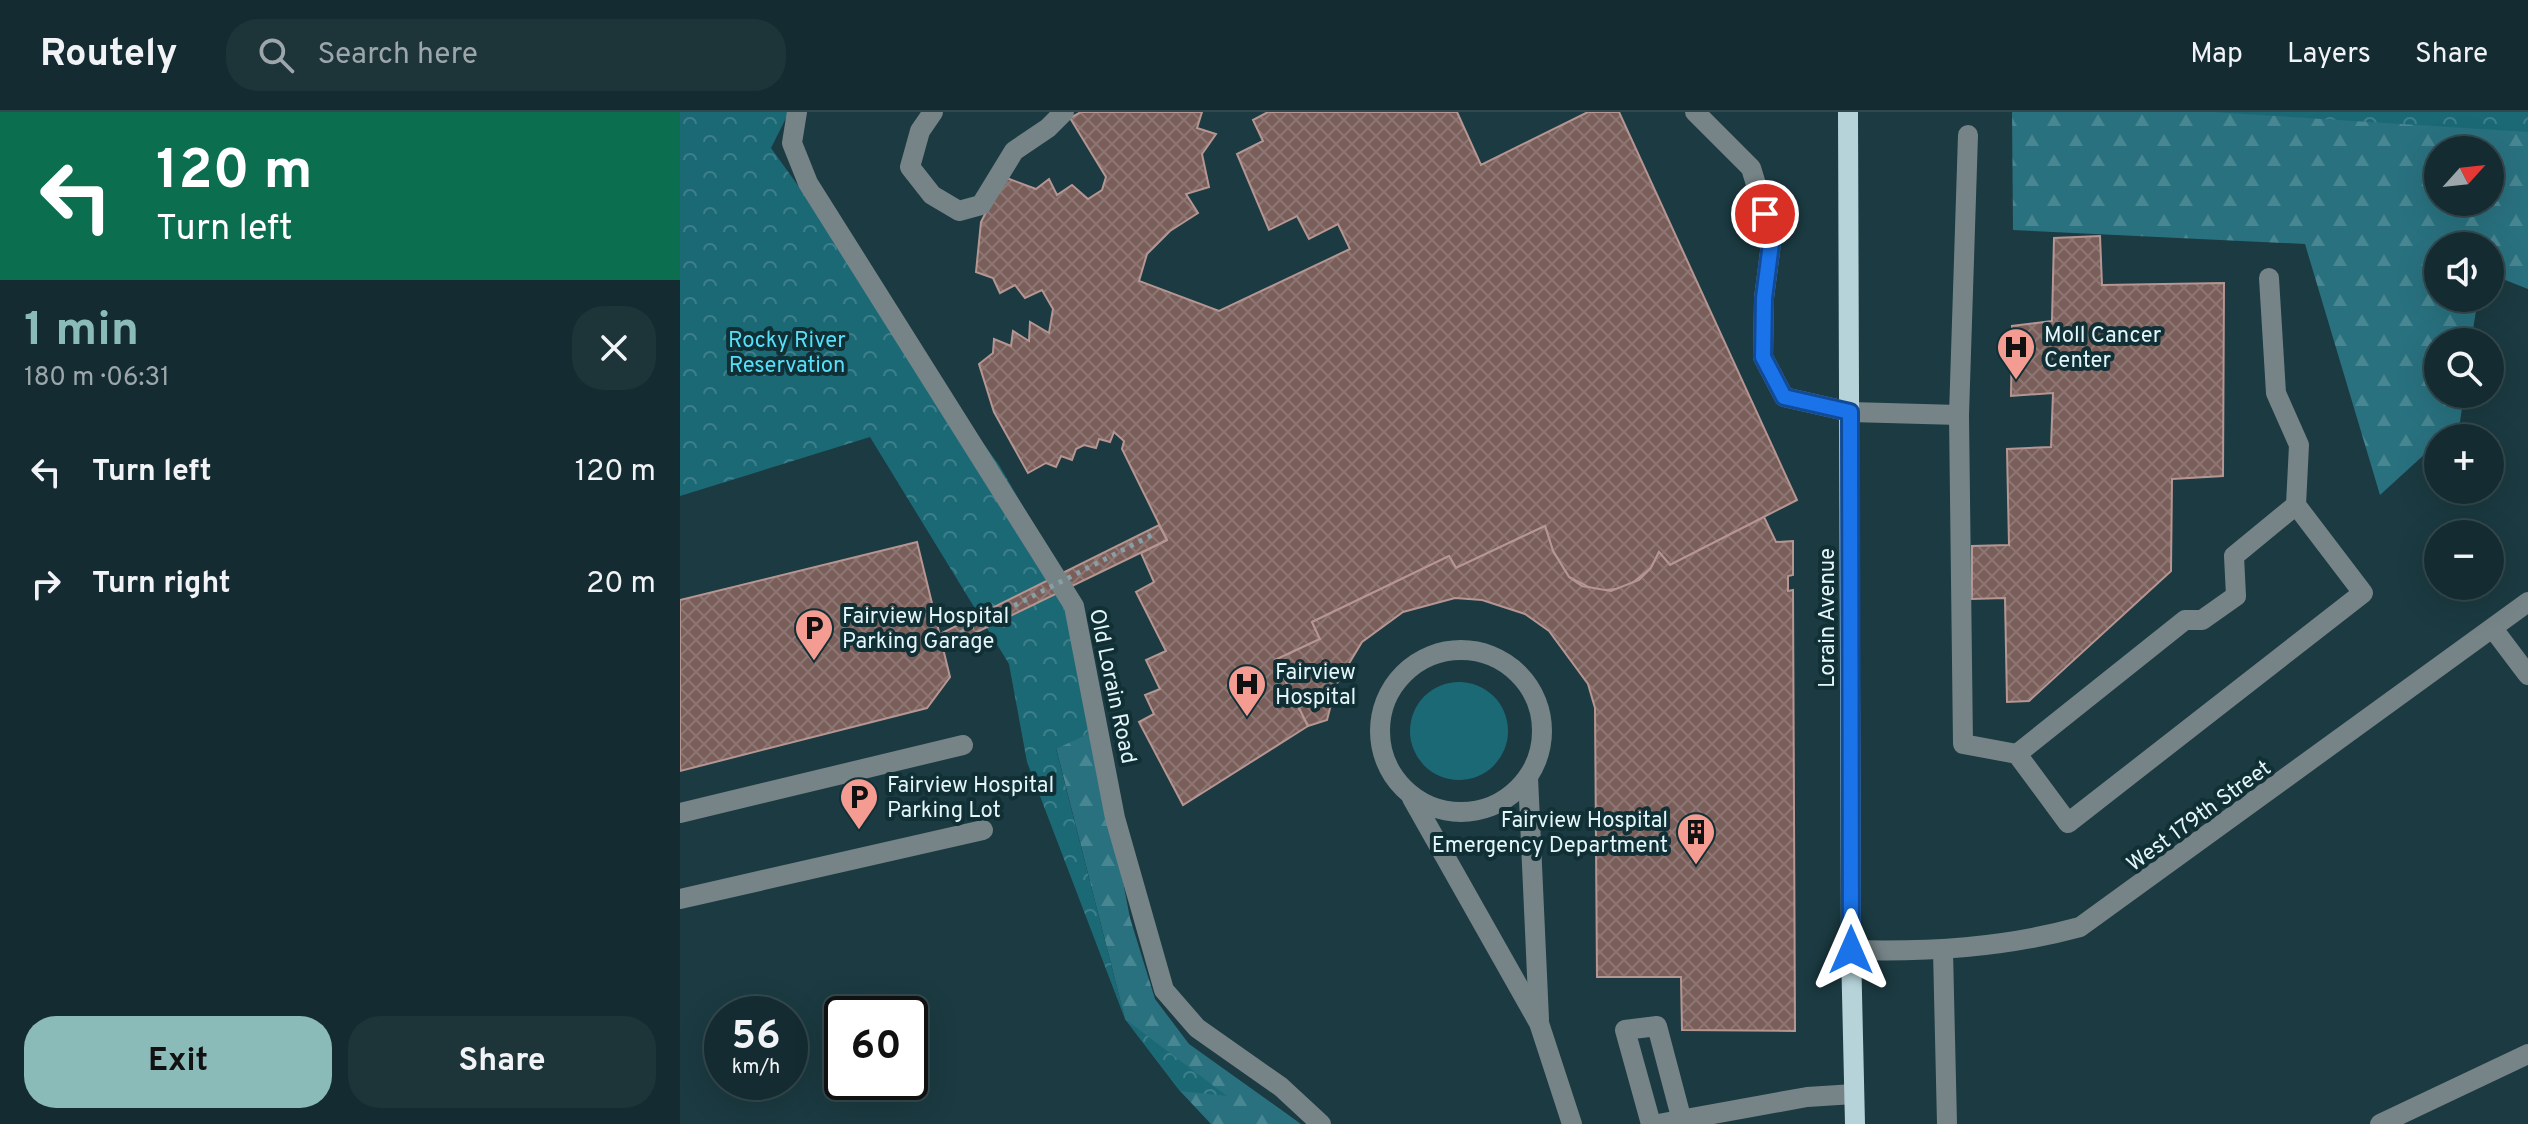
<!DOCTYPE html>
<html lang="en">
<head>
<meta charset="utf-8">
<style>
	body { margin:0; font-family:Overpass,sans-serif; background:#1d3439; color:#f1f3f6; height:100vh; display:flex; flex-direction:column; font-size:30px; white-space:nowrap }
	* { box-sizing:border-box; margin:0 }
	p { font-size:26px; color:#9da7ab }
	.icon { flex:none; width:44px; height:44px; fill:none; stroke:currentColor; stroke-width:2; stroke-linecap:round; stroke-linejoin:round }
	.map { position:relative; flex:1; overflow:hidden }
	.side { display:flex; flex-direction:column; background:#142c31; width:680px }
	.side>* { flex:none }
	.banner { background:#0b6e4f; color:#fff; overflow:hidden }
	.needle { width:52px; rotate:63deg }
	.buttons { position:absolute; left:1744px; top:24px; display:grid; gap:16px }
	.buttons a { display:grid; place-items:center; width:80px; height:80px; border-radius:50%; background:#142c31; box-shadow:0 8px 32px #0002,0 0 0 2px #33484d; font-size:40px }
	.speed { position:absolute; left:24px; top:884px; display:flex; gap:16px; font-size:40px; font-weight:700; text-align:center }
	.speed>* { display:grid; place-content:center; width:104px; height:104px; border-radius:50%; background:#142c31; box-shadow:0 8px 32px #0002,0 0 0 2px #33484d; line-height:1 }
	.speed small { font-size:20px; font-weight:400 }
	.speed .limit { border:4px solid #111; border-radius:12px; background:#fff; color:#111 }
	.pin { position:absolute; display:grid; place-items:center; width:68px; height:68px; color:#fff; margin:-34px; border:4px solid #fff; border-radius:50%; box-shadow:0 2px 8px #0007 }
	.me { position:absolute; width:88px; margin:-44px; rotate:0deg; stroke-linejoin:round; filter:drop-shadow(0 0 6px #0008) }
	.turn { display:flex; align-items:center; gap:28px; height:168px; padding:0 24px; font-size:36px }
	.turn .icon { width:104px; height:104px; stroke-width:2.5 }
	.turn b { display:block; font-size:56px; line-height:68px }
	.round { display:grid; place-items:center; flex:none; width:84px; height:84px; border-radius:32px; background:#1d3439 }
	.headline { display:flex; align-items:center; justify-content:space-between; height:136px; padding:0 24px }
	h1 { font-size:48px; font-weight:700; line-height:60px; color:#8bbbb9 }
	.button { display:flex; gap:16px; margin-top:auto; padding:16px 24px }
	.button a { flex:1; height:92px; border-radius:32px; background:#8bbbb9; color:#111; font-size:32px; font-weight:700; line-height:92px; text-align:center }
	.button a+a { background:#1d3439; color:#f1f3f6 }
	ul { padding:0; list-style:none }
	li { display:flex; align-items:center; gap:24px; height:112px; padding:0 24px }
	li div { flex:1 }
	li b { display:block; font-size:30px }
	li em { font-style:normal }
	header { display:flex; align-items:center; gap:48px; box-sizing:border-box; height:112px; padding:0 40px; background:#142c31; border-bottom:2px solid #33484d }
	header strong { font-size:38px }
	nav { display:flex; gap:44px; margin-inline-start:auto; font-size:28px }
	.search { width:560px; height:72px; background:#1d3439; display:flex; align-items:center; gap:20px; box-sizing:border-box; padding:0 28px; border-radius:32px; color:#9da7ab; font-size:30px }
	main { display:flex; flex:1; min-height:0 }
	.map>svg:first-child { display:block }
</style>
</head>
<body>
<header>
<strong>Routely</strong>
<div class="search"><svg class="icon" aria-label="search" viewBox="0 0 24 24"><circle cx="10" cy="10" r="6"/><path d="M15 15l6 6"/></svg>Search here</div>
<nav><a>Map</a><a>Layers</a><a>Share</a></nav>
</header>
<main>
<section class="side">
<div class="banner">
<div class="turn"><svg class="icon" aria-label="left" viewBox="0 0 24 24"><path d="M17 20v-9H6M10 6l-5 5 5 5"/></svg><div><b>120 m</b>Turn left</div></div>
</div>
<div class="headline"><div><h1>1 min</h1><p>180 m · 06:31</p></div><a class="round"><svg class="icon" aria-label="close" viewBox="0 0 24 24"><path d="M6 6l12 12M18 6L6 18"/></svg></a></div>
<ul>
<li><svg class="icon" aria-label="left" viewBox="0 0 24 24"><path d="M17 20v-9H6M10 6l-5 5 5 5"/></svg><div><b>Turn left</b></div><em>120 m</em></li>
<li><svg class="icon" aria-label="right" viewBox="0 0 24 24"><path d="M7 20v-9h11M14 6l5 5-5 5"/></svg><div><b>Turn right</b></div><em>20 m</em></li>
</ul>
<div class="button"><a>Exit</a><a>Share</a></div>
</section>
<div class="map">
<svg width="1848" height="1012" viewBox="0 0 1848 1012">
	<defs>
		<pattern id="forest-firs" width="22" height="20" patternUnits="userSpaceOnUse" patternTransform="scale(2)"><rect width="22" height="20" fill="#29717f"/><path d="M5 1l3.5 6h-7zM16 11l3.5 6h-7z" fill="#488692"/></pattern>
		<pattern id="park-crowns" width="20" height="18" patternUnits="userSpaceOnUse" patternTransform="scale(2)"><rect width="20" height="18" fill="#1c6976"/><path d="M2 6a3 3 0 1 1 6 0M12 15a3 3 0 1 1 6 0" fill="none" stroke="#3d7f8a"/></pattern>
		<pattern id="building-cross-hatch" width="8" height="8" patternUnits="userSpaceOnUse" patternTransform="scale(2)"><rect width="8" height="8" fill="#7a5e5a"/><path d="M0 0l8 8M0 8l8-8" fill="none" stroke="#8d7673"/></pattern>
	</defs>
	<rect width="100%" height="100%" fill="#1b3a41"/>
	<circle fill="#1c6976" cx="779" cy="619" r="49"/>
	<g fill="url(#forest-firs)" fill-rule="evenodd">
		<path d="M1332,0H1848V177L1810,162V134H1758V186H1798L1791,230H1758V282H1784L1780,310L1758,326V330L1700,383L1625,132L1333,118ZM1758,38H1810V90H1758Z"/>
		<polygon points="414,619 450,806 475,887 509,932 621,1012 531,1012 500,979 445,907 376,636"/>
	</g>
	<g fill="url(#park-crowns)">
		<polygon points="0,0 109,0 91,36 319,353 396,486 414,619 376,637 445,907 547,984 500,979 445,907 347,650 329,552 190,325 0,384"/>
		<polygon points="1531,0 1848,0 1848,20"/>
	</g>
	<g fill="url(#building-cross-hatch)" stroke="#b69692" stroke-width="2">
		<polygon points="401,0 522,0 517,16 536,22 522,42 529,75 506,82 518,101 490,119 467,142 459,169 539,199 670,137 658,112 629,127 617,104 589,118 557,42 583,29 573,8 588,0 777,0 801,53 908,0 939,0 1117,388 990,453 979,440 971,456 946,476 916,479 889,465 873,439 865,414 776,456 769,444 632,510 640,527 595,548 628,614 503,693 459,610 474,602 465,583 480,577 466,548 486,539 456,480 474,470 461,441 487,428 442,337 444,329 434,320 430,330 419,327 416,336 404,333 396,337 392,348 381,344 376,355 366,351 348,361 314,300 299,252 313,241 314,227 331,234 333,219 349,229 350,210 369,221 373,197 362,178 345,186 335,173 320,181 313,166 296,160 301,110 324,65 356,77 369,67 377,83 392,73 408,87 422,78 426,65 390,6"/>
		<polygon points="1420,124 1422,173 1544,171 1543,364 1492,367 1491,459 1349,589 1327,590 1325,486 1292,487 1292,434 1329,433 1327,337 1371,335 1373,281 1331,284 1332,214 1372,209 1374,126"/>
		<polygon points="1084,405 1096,430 1113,429 1113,463 1108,464 1108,479 1113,478 1115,919 1002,918 1001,865 917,865 915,596 908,572 869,519 845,502 802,488 775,486 723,500 682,530 656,573 647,608 628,614 595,548 640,527 632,510 769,444 776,456 865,414 873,439 889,465 902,474 931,479 959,468 971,456 979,440 990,453"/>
		<polygon points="479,413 487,428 264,536 260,522"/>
		<polygon points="237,430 270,565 247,596 0,659 0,488"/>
	</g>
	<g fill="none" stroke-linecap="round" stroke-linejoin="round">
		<g stroke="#768487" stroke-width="20">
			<polyline points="117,0 112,31 128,71 394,494 435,706 484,878 517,916 601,975 641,1012"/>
			<polyline points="253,0 240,19 230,55 252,83 279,99 301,93 334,39 368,16 384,0"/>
			<polyline points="1015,0 1071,56 1092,124 1084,186 1083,245 1104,285 1170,300 1279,303"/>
			<polyline points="1288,23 1279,303 1283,632 1337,642 1388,711 1683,481 1616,393 1619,333 1596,281 1589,166"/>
			<polyline points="1814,518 1848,563"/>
			<circle cx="781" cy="619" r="81"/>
			<polyline points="1337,642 1505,508 1522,508 1556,484 1554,444 1616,393"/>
			<polyline points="848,665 859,907"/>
			<polyline points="732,686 859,911 892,1012"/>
			<polyline points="0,701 283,633"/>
			<polyline points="0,787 303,718"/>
			<path d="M1171,838C1249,840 1323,836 1400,815L1848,490"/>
			<polyline points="1263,839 1267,1012"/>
			<polyline points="971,1012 945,918 977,914 1001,1005"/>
			<polyline points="978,1012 1127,985 1174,982"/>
			<polyline points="1700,1012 1848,942"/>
		</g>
		<polyline stroke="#b6d3d9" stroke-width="20" points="1168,0 1171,838 1175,1012"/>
		<polyline stroke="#889fa5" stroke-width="5" stroke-dasharray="4 6" stroke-linecap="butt" points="263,530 474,422"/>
	</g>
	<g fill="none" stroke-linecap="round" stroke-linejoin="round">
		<defs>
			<polyline id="route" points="1085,102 1092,124 1084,186 1083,245 1104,285 1170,300 1171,838"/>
		</defs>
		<use href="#route" stroke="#114b97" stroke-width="20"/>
		<use href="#route" stroke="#1a73e8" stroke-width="14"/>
	</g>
	<defs>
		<symbol id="hospital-pin" viewBox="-11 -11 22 30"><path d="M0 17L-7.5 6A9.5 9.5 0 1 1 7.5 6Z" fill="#f59c92" stroke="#103036"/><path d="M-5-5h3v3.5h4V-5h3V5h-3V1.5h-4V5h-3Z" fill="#111"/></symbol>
		<symbol id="parking-pin" viewBox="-11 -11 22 30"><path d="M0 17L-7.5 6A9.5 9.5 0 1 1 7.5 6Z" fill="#f59c92" stroke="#103036"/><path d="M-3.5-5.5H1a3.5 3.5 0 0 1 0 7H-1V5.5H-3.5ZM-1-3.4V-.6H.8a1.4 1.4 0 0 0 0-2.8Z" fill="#111"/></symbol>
		<symbol id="building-pin" viewBox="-11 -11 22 30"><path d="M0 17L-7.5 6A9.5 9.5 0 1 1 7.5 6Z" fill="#f59c92" stroke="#103036"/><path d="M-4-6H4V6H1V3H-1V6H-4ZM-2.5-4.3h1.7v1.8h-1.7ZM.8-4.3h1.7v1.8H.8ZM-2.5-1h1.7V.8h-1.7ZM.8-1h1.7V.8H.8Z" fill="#111"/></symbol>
	</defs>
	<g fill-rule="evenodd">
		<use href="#hospital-pin" x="1314" y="213" width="44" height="60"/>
		<use href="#parking-pin" x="112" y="494" width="44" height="60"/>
		<use href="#hospital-pin" x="545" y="550" width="44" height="60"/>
		<use href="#parking-pin" x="157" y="663" width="44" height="60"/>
		<use href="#building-pin" x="994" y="698" width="44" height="60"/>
	</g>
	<g text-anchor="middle" stroke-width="8" stroke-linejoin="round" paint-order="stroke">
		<g font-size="22" fill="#e5f6fa" stroke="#103036" text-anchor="start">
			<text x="1364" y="230">Moll Cancer<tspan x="1364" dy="25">Center</tspan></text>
			<text x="162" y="511">Fairview Hospital<tspan x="162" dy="25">Parking Garage</tspan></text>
			<text x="595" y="567">Fairview<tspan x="595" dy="25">Hospital</tspan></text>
			<text x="207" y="680">Fairview Hospital<tspan x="207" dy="25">Parking Lot</tspan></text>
			<text x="988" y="715" text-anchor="end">Fairview Hospital<tspan x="988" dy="25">Emergency Department</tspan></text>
		</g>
		<g font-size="22" fill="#56dff9" stroke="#103036">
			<text x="107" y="235">Rocky River<tspan x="107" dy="25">Reservation</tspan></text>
		</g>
		<g font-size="22" fill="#e5f6fa" stroke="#103036">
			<text transform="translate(1146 506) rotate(-90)" y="8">Lorain Avenue</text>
			<text transform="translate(434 574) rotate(78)" y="8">Old Lorain Road</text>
			<text transform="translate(1518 703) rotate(-36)" y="8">West 179th Street</text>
		</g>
	</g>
</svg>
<div class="buttons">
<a><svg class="needle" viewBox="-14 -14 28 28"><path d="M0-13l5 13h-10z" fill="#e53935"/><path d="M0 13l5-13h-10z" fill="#9da7ab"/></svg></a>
<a><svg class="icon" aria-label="sound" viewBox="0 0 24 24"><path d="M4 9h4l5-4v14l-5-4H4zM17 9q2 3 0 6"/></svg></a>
<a><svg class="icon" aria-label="search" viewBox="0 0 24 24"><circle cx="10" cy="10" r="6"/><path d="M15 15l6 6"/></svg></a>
<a>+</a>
<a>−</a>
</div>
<div class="speed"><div>56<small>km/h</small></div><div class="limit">60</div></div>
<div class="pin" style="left:1085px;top:102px;background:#d93025"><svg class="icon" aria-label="arrive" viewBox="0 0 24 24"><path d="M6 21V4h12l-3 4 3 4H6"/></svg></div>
<svg class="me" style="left:1171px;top:838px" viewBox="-20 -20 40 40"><path d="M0-17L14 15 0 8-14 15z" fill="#1a73e8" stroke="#fff" stroke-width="4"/></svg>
</div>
</main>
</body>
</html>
